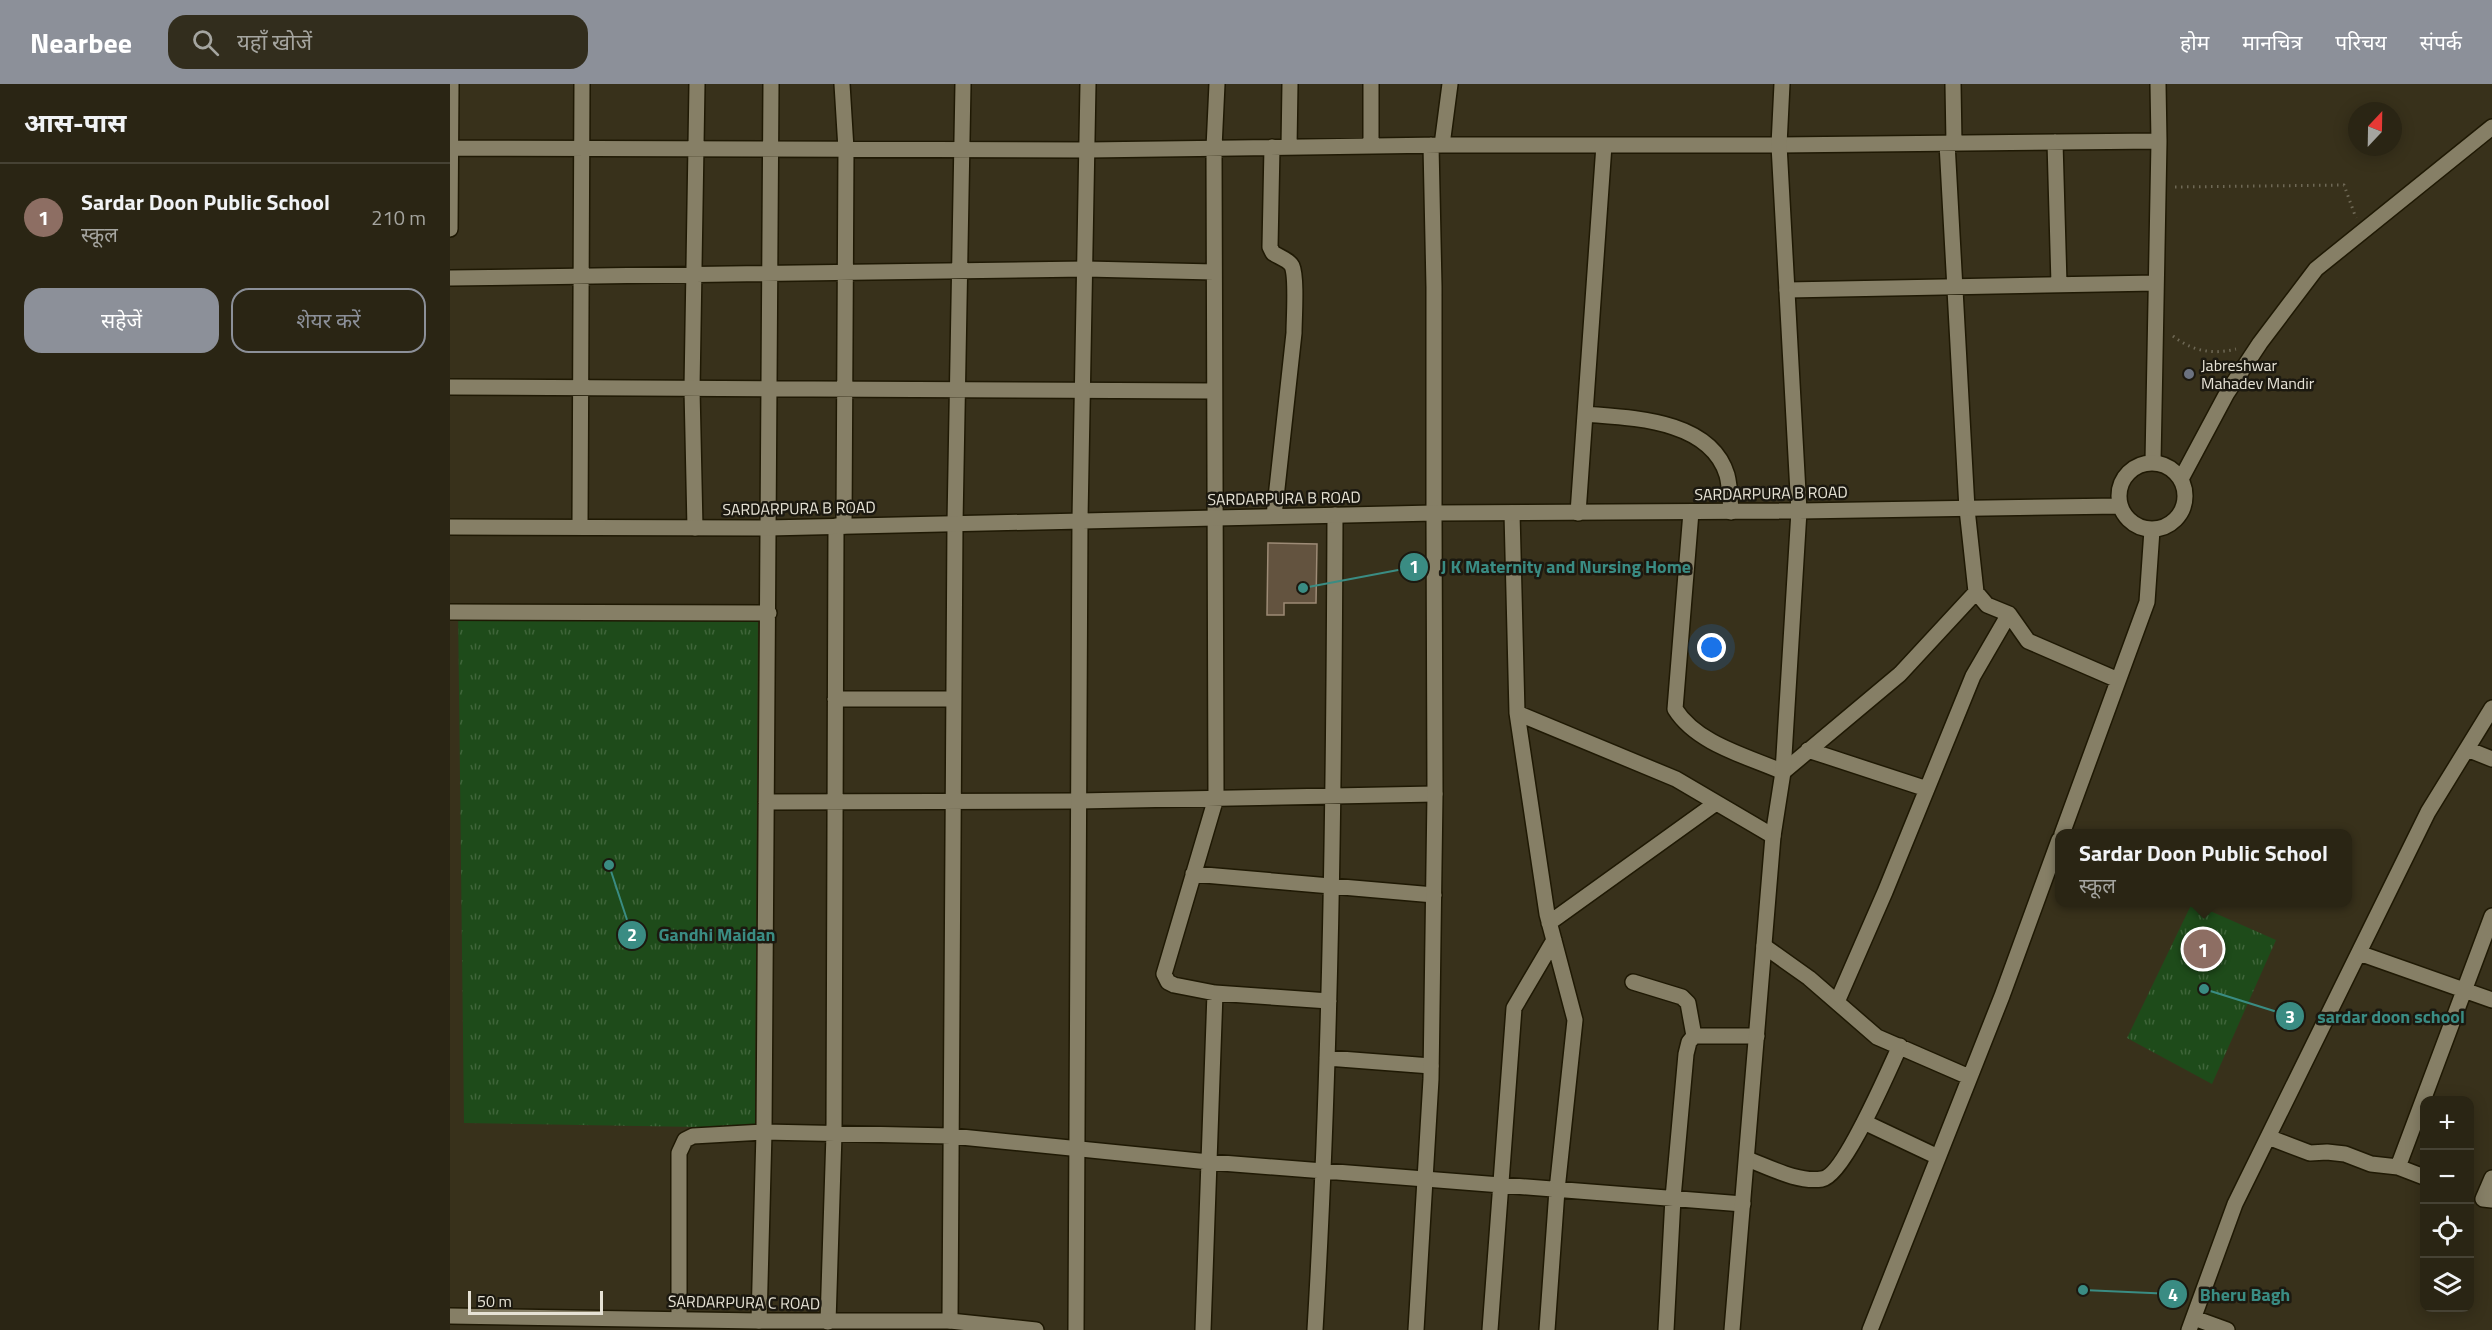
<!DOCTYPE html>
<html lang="hi">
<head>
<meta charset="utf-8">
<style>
  body { margin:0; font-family:"Titillium Web","Noto Sans Devanagari",sans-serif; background:#322d1d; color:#f1f3f6 }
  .controls { position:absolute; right:18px; bottom:18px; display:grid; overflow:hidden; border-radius:12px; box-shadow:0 3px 15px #0003 }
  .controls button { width:54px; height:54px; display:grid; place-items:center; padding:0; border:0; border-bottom:2px solid #464234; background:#2a2514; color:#f1f3f6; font:30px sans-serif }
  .compass { position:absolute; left:1898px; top:18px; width:54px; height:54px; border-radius:50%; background:#2a2514; box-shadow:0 3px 15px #0003; rotate:22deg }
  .scale { position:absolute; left:18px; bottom:15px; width:135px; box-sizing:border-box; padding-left:6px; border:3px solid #e6e2d5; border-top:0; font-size:16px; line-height:21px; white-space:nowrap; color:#e6e2d5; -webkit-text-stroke:4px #1c1910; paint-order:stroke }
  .you { position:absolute; left:1262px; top:564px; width:21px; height:21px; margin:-15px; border:4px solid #fff; border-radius:50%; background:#1a73e8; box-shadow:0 0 0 9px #1a73e833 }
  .badge { display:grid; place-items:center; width:39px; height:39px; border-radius:50%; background:#8c9099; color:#fff; font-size:20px; font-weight:700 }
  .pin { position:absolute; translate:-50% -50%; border:3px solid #fff; box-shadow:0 2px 6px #0006 }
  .popup { position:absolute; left:1605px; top:745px; width:297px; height:78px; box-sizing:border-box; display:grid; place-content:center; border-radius:12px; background:#2a2514; filter:drop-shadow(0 2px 4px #0005); font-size:20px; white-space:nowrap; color:#a5a5a0 }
  .popup b { font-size:22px; color:#f1f3f6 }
  .popup::after { content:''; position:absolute; left:50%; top:100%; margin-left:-12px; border:12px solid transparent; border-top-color:#2a2514 }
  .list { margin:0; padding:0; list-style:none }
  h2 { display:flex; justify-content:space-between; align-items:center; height:78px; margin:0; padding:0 24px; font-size:26px }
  h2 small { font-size:20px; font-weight:400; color:#a5a5a0 }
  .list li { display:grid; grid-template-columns:39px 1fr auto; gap:18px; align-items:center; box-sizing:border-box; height:108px; padding:0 24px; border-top:2px solid #464234 }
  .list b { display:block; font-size:22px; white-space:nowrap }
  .list p { margin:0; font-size:20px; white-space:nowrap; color:#a5a5a0 }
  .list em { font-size:20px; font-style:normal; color:#a5a5a0 }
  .actions { display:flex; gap:12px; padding:18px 24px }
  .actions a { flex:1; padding:14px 0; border:2px solid #8c9099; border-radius:18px; text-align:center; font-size:21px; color:#8c9099 }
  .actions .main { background:#8c9099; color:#fff }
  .icon { flex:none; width:33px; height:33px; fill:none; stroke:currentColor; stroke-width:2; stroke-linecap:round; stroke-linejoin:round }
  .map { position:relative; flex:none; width:2042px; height:1246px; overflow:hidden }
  header { display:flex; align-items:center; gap:36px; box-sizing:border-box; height:84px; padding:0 30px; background:#8c9099; color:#fff }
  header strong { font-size:28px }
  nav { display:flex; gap:33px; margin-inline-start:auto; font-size:21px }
  .search { width:420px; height:54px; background:#322d1d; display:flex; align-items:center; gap:15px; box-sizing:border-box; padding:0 21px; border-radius:18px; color:#a5a5a0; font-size:22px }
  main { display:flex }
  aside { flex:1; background:#2a2514 }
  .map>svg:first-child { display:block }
  .park { fill:url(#park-tufts) }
  .building { fill:#63533f; stroke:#9d8b76; stroke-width:1.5 }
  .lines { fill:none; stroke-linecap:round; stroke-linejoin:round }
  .minor-casing { stroke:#1f1904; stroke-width:18 }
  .tertiary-casing { stroke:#1f1904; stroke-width:18 }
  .path { stroke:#6e6855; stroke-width:3; stroke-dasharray:1.5 4.5; stroke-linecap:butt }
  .minor { stroke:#867f66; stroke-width:15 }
  .tertiary { stroke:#867f66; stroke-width:15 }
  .worship-dot { fill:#6b7280; stroke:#1c1910; stroke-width:2 }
  .labels { text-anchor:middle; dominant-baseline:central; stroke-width:5; stroke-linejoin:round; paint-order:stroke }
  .poi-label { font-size:16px; fill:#e6e2d5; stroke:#1c1910; text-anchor:start }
  .street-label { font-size:16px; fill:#e6e2d5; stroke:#1c1910 }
  .leader { fill:none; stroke:#3a8c83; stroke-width:2 }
  .callout-dot { fill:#3a8c83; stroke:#1c1910; stroke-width:2 }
  .mark-label { font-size:18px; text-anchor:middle; font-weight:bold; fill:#fff }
  .callout-label { font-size:18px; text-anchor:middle; font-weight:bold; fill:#3a8c83; stroke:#1c1910; stroke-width:5; stroke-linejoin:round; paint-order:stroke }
</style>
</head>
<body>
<header>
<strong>Nearbee</strong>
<div class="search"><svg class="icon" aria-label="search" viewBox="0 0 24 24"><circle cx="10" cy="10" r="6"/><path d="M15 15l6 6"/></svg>यहाँ खोजें</div>
<nav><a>होम</a><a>मानचित्र</a><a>परिचय</a><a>संपर्क</a></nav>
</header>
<main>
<aside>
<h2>आस-पास<small></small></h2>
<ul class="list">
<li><span class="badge" style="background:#8d6e63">1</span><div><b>Sardar Doon Public School</b><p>स्कूल</p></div><em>210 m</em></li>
</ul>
<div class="actions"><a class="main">सहेजें</a><a>शेयर करें</a></div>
</aside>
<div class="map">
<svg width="2042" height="1246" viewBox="0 0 2042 1246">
  <defs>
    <pattern id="park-tufts" width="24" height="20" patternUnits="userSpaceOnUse" patternTransform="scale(1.5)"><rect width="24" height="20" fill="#1e4b1a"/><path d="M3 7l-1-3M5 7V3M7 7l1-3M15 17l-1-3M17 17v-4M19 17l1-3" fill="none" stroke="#3f653a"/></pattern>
  </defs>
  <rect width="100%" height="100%" fill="#38311b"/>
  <!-- park -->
  <path class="park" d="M8 520 308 524 305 1044 14 1039Z
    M1742 819 1826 856 1762 1000 1677 954Z"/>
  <!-- building -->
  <path class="building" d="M818 459 867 460 866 519H834V531H817Z"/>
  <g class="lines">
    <!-- minor casing -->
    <g class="minor-casing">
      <path id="minor" d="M392 0 396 65 394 442
        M767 0 764 64 766 714 714 890 718 898 724 901 765 909 879 917
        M921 0V62
        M1503 0 1504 59
        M1605 58 1609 200
        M981 61 984 203V429
        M992 61 1000 0
        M822 63 820 163 823 169C829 173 839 176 842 182 847 193 844 236 844 249L824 432
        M839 63 840 0
        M0 64 638 66 992 61H1329L1709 57
        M0 145 1 0
        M0 194 636 185 764 188
        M1337 206 1706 199
        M0 303 764 307
        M1135 330C1181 334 1260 335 1277 391 1280 402 1280 416 1281 428
        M1703 378 1709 57 1708 0
        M1241 428 1225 625C1247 660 1297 672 1333 688L1450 590 1526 508 1517 425 1497 59
        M1062 429 1067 629 1097 830 1125 936 1107 1106 1097 1246
        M1128 429 1154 61
        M130 443 132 0
        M245 444 242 305 247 0
        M0 528 319 529
        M1559 530 1578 557 1668 596
        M385 615H504
        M1067 629 1226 695 1323 752
        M2017 665 2042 675
        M1358 666 1477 705
        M316 718 628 717 985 710
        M1612 750 1697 518 1702 446
        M743 790 984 811
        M1099 839 1266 719
        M1314 862 1359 894 1427 953 1519 993
        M1909 869 2042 916
        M1183 898 1232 913 1238 919 1244 952
        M1387 918 1435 808 1523 592 1559 530 1537 521 1526 508
        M877 974 981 982
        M1414 1038 1488 1073
        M1818 1053 1860 1069 1877 1068 1895 1070 1921 1080 1948 1083 2042 832
        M1297 1075C1319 1083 1348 1099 1372 1095 1394 1092 1439 985 1450 962
        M1948 1083 1974 1093
        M2042 1094 2033 1115 2042 1116
        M1744 1234 1777 1246
        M229 1235V1069L235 1056 243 1052 314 1048 501 1052 759 1078 1293 1120
        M309 1237 314 1048 321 0
        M500 1237 505 439 513 0
        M378 1238 384 1050 386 442
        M753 1246 765 909
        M865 1246C881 975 884 703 885 431
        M1040 1246 1064 924 1104 856
        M1216 1246 1223 1114 1236 970 1239 958 1244 952H1307
        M1420 1246 1552 912 1609 756
        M1739 1246 1785 1120 1978 728 2042 624"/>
    </g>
    <!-- tertiary casing -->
    <g class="tertiary-casing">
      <path id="tertiary" d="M1669 412a33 33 0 1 1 66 0a33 33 0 1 1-66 0Z
        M1731 395 1777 309 1810 259 1866 185 2042 43
        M0 443 318 444 984 429 1349 427 1670 422
        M0 1232 309 1237H500L586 1246
        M626 1246 630 435 638 0
        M966 1246 981 995 985 710 984 429
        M1282 1246 1323 752 1333 688 1349 427 1329 61 1332 0"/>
    </g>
    <!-- path -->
    <path class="path" d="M1725 103 1894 101 1906 134
      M1723 252C1742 267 1762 271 1786 265"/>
    <!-- minor -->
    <use href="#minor" class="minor"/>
    <!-- tertiary -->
    <use href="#tertiary" class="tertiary"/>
  </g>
  <!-- markers -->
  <circle class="worship-dot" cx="1739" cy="290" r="6"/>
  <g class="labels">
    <!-- poi labels -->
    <g class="poi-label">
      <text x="1751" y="281">Jabreshwar<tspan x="1751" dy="18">Mahadev Mandir</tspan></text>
    </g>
    <!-- street labels -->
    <g class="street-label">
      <text transform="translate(1321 409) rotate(-1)">SARDARPURA B ROAD</text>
      <text transform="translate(834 414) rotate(-1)">SARDARPURA B ROAD</text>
      <text transform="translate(349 424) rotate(-1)">SARDARPURA B ROAD</text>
      <text transform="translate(294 1218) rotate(1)">SARDARPURA C ROAD</text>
    </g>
  </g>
  <!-- callouts -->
  <path class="leader" d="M853 504L964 483M159 781L182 851M1754 905L1840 932M1633 1206L1723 1210"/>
  <g class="callout-dot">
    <circle cx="853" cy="504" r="6"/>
    <circle cx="159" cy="781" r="6"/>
    <circle cx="1754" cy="905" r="6"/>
    <circle cx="1633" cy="1206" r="6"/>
    <circle cx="964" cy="483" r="15"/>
    <circle cx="182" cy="851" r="15"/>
    <circle cx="1840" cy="932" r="15"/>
    <circle cx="1723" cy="1210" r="15"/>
  </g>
  <g class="mark-label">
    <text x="964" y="489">1</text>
    <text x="182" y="857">2</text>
    <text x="1840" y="939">3</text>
    <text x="1723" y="1217">4</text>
  </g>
  <g class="callout-label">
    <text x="1116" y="489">J K Maternity and Nursing Home</text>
    <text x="267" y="857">Gandhi Maidan</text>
    <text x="1941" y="939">sardar doon school</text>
    <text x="1795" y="1217">Bheru Bagh</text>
  </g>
</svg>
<div class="controls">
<button>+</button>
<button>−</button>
<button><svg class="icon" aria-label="locate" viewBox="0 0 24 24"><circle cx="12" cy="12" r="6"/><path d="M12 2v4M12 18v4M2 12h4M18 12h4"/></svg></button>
<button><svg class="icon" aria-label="layers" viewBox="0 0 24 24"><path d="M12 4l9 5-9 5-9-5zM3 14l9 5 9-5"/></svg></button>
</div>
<svg class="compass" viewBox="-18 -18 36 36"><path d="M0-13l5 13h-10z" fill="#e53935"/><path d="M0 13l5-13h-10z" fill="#a5a5a0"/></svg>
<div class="scale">50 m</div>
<div class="you"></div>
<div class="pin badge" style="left:1753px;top:865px;background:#8d6e63">1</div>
<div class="popup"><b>Sardar Doon Public School</b>स्कूल</div>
</div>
</main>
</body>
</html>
